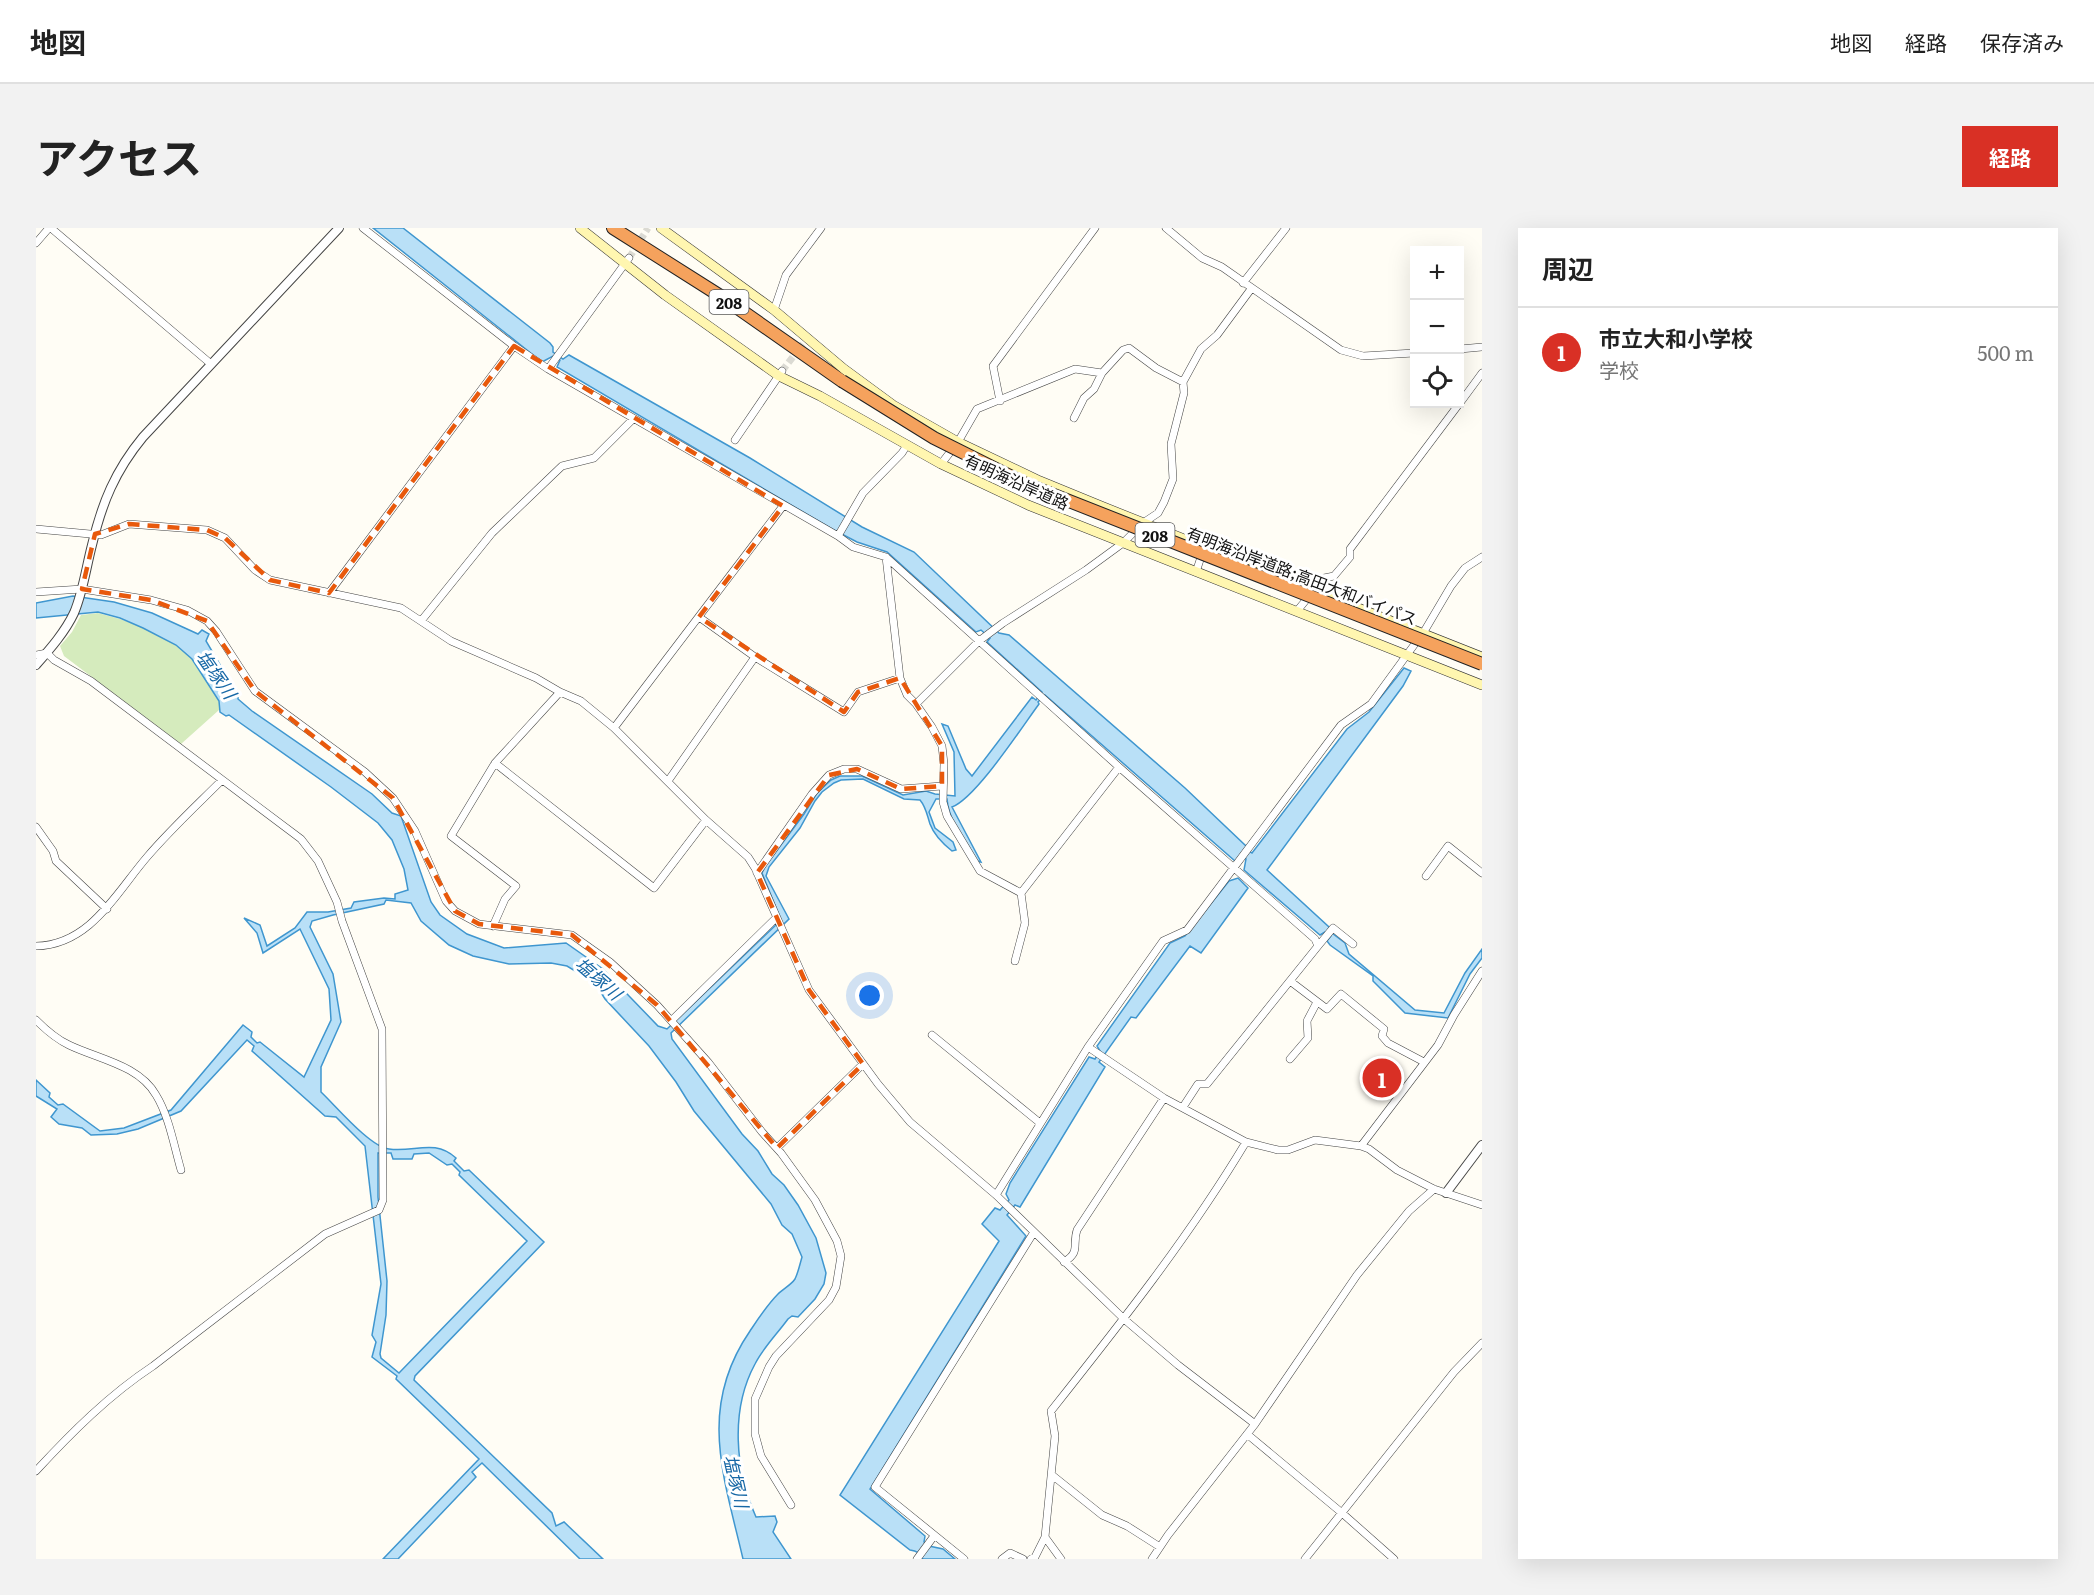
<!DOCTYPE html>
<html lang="ja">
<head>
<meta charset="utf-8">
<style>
  body { margin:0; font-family:Literata,"Noto Sans JP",serif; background:#f2f2f2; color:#222 }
  .controls { position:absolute; right:18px; top:18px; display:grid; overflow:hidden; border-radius:0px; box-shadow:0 6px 24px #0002 }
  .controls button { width:54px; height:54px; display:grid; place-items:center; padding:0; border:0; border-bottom:2px solid #e0e0e0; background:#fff; color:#222; font:30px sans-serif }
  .you { position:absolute; left:834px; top:768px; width:21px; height:21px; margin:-15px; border:4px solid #fff; border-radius:50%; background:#1a73e8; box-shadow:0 0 0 9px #1a73e833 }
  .badge { display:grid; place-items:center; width:39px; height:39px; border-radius:50%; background:#d93025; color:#fff; font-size:20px; font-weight:700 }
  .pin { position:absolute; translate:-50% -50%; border:3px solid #fff; box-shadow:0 2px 6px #0006 }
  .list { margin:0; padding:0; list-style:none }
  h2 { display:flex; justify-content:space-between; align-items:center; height:78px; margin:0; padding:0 24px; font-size:26px }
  h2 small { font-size:20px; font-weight:400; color:#767676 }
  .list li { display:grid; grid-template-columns:39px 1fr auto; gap:18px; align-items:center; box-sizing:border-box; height:90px; padding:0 24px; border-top:2px solid #e0e0e0 }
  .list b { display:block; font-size:22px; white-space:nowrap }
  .list p { margin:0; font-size:20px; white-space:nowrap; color:#767676 }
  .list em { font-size:20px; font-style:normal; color:#767676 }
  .icon { flex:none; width:33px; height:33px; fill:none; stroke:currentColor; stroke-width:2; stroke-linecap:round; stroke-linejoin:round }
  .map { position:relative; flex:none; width:1446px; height:1331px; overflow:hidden; border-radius:0px }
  header { display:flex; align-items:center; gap:36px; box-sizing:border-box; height:84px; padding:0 30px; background:#fff; border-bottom:2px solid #e0e0e0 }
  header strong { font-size:28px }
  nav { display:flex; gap:33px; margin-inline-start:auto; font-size:21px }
  .intro { display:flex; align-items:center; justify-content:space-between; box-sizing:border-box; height:144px; padding:0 36px }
  h1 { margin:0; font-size:42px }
  .button { padding:15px 27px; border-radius:0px; background:#d93025; color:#fff; font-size:21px; font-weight:700 }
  main { display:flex; gap:36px; padding:0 36px }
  aside { flex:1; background:#fff; border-radius:0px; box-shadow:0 6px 24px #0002 }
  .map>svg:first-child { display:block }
  .green { fill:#d5ebbd }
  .water { fill:#b9e0f7; stroke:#3f96cf; stroke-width:1.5; fill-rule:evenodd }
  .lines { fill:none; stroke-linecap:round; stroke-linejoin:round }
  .minor-tunnel { stroke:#dbdad3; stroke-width:7; stroke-dasharray:7 3.5; stroke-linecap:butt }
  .minor-casing { stroke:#444; stroke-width:8 }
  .tertiary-casing { stroke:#444; stroke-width:10 }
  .secondary-casing { stroke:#333; stroke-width:10 }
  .motorway-casing { stroke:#222; stroke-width:14 }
  .minor { stroke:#fff; stroke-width:7 }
  .tertiary { stroke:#fff; stroke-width:8 }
  .secondary { stroke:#fff6b0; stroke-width:9 }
  .motorway { stroke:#f5a25d; stroke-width:12 }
  .motorway-bridge-casing { stroke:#222; stroke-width:14; stroke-linecap:butt }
  .motorway-bridge { stroke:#f5a25d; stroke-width:12 }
  .marked { fill:none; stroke:#e8590c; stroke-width:4.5; stroke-dasharray:12 8; stroke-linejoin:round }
  .labels { text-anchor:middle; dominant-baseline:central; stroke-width:6; stroke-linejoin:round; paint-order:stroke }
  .shield { fill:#fff; stroke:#585858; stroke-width:1.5 }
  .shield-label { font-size:15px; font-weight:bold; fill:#111 }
  .street-label { font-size:16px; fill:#111; stroke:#fff }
  .water-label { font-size:18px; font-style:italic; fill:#1768a6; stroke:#fff }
</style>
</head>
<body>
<header>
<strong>地図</strong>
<nav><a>地図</a><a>経路</a><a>保存済み</a></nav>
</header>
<div class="intro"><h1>アクセス</h1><a class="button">経路</a></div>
<main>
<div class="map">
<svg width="1446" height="1331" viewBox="0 0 1446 1331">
  <rect width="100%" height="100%" fill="#fffdf5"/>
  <!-- green -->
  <path class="green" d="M62 385 84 391 151 416 187 475 183 482 145 516 28 428 24 418 36 404 45 387Z"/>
  <!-- water -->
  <path class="water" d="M337 0H367L514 115 517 119V124L527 131 533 127 714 230 826 299 878 324 963 405 973 407 1149 560 1210 618 1209 621 1216 625 1311 501 1333 484 1368 440 1375 443 1367 458 1231 642 1293 699 1292 702 1309 715 1313 726 1379 782 1408 785 1429 745 1446 721V730L1434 746 1412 790 1369 785 1337 753V748L1294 717 1291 713 1295 708 1289 704 1284 707 1208 642 1210 631 1205 628 1199 633 1009 467 1002 474 1003 476C986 499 940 570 916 579L945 634 941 633C929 613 913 594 911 571H900L893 584 899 600 917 614 920 622 916 623C906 615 898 607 894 596 891 587 890 579 884 572L868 571 827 551 805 552 798 555 786 564 779 573 764 600 733 639 730 648 753 691 635 805 636 811 706 906 722 923 736 946 748 957 762 977 780 1010 790 1045 788 1056 779 1071 762 1089 756 1088 752 1091C741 1106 727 1120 719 1136 694 1182 699 1242 720 1289L739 1288 741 1294 737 1304 755 1331H707C688 1249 661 1180 714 1103 722 1091 731 1077 742 1066 747 1061 755 1057 759 1051 762 1045 764 1036 766 1029L756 1006 746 997 735 976 658 883 640 854 613 818 569 771 559 755 531 738 515 735 473 736 437 728 413 717 385 693 375 675 350 672 348 676 297 687 276 693 274 699 297 746 305 794 285 839V864C300 878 334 919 353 921 378 925 398 910 420 930L418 933 428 943 433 942 508 1014 379 1148 378 1152 516 1285 520 1298 528 1294 567 1331H544L446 1235 436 1244 440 1249 362 1331H347L443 1231 360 1151 361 1148 336 1129 340 1114 336 1107 345 1056 329 918 300 889 289 888 216 823 218 818 211 812 145 883 102 901 81 906 55 907 46 900 23 896 15 889 21 881 0 868V852L14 865 13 869 22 877 27 876 64 903 88 900 135 882 207 797 216 804 215 809 221 815 224 814 268 849 295 792 293 761 264 701 227 725 221 705 208 690 224 697 231 718 259 700 271 684H292L315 680 318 674 348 670 359 671V666L372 662 368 641 356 612 342 595 295 559 193 487 190 488 184 484 183 473 156 431 140 417 107 400 84 390 62 384 0 390V375L37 368 78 374 116 385 162 406 166 402 173 406 170 413 197 459 202 463V471L216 483 336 566 356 585 365 588 395 674 404 687 431 706 468 720 530 715 567 741 622 798 631 801 745 692 726 645 730 637 768 586 781 565 795 552 804 548H826L867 567 890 563 899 566 919 568 918 524 906 496 912 498 930 541 936 548 996 469 1000 472 1006 464 951 414 954 410 945 402 940 404 851 324 821 314 796 301 521 139 524 132 517 128 506 134ZM342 925H355L357 931H376L378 926 393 925 411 937 416 936 424 944 423 947 491 1013 363 1145 345 1130 344 1126 350 1087 351 1053 342 969Z
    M1202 650 1212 660 1165 725 1154 718 1100 790 1095 789 1063 834 1069 839 984 979 979 977 971 987 990 1008 834 1261 889 1308 888 1314 893 1318 907 1321 919 1331H887C884 1325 881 1323 874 1322L804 1267 963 1013 946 996 959 980 964 982 973 972 970 966 974 955 1053 829 1059 831 1064 823 1061 818 1134 715 1149 708 1193 653Z"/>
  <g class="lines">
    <!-- minor-tunnel -->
    <path class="minor-tunnel" d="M593 30 612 0
      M746 143 767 116"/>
    <!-- minor casing -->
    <g class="minor-casing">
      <path id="minor" d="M15 0 175 136
        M327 0 478 118 512 141 802 308 817 319 850 329 1083 539 1279 711 1282 718 1171 856H1162L1147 879
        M1130 0 1166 30 1186 39 1305 122 1327 128 1378 125
        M0 15 13 0
        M1207 55 1250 0
        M738 82 750 47 785 0
        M1424 121 1446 119
        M512 141 593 30
        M964 173 957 138 1059 0
        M1424 175 1446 145
        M1038 190 1048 170 1058 161 1066 145
        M699 212 746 143
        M905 236 922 214 941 181 1039 141 1066 145 1087 122 1093 120 1120 140 1147 154
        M0 301 65 307 93 296 171 302 189 310 219 342 234 352 365 380 415 413 500 450 524 464 545 473 578 500 670 592 712 629 719 640 773 762 842 856 874 894 960 967 1088 1091 1142 1137 1219 1196
        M802 308 827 265 866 225 871 217
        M850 329 864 450 871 467 880 476 896 499 906 518 908 536 907 574 911 588 944 643 985 665 989 695 979 733
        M1160 344 1167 323
        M0 364 46 361 115 372 151 382 171 393 180 403 219 463 329 544 357 570 379 603 410 673 419 683 443 696 536 707 574 734 621 777 672 834 726 904 745 925 779 972 801 1013 805 1028 800 1059 793 1072 740 1128 733 1139 719 1171V1206L725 1228 755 1277
        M293 365 478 118
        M1261 383 1288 350 1298 348 1314 329V321L1423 176
        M663 389 719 429 808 484 822 464 864 450
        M385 393 456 305 526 238 558 230 597 191
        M0 427 11 425 18 432 55 453 265 611 282 633 301 674 306 693 346 801 347 972 343 982 289 1006 117 1138C73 1167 35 1205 0 1243
        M880 476 943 413 967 395 1050 342 1087 315 1107 295 1122 285 1128 274 1137 251 1135 216 1148 165 1147 154 1165 121 1181 107 1215 61
        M578 500 747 278
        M459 535 618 660 670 592
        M632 553 719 429
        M0 599 17 623 20 633 71 681
        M721 645 776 566 793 547 808 541H821L865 561 906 558
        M1390 648 1412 618 1446 645
        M985 665 1083 539
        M457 698 469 671 480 658 415 608 459 535 524 464
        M0 718C54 717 80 665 111 629 134 602 161 577 186 552
        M1282 718 1297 700 1317 716
        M1254 753 1291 781 1305 766 1348 801 1346 808 1352 815 1388 834
        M0 792C10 802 20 811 33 817 62 831 103 837 120 867 133 888 138 918 145 942
        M636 792 740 690
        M896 807 1004 895
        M1052 819 1128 870 1210 914 1242 922H1252L1279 912 1325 918 1333 921 1361 942 1398 961 1446 977
        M1254 831 1272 810 1271 793 1281 774
        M1325 918 1402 817 1418 787 1446 743
        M741 920 827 836
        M960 967 1052 819 1127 713 1151 702 1305 497 1335 476 1389 402 1415 358 1429 340 1446 329
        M1028 1034C1045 1024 1036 1017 1041 1002L1128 870
        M1211 1206 1306 1285 1358 1331
        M1016 1247 1066 1287 1091 1298 1124 1319
        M1009 1309 1025 1331
        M881 1331 898 1308
        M928 1331 839 1259 998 1004
        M966 1331 974 1325 987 1331
        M995 1331 999 1329 1009 1309 1019 1208 1015 1183C1084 1096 1153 1009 1210 914
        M1116 1331 1132 1307 1219 1196 1321 1047 1373 983 1398 961
        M1269 1331 1418 1144 1446 1115"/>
    </g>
    <!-- tertiary casing -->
    <g class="tertiary-casing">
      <path id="tertiary" d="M0 437C14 421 29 404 38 385 47 364 50 340 56 317 66 275 79 243 107 209L303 0
        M1410 965 1446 917"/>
    </g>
    <!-- secondary casing -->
    <g class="secondary-casing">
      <path id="secondary" d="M544 0 629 67 743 148 784 168 905 236 992 277 1446 457
        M625 0 738 82 808 141 857 177 922 214 1004 253 1065 278 1446 429"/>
    </g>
    <!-- motorway casing -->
    <g class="motorway-casing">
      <path id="motorway" d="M577 0 686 69 806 153"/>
    </g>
    <!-- minor -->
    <use href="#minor" class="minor"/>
    <!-- tertiary -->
    <use href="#tertiary" class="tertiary"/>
    <!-- secondary -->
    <use href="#secondary" class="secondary"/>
    <!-- motorway -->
    <use href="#motorway" class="motorway"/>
    <!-- motorway-bridge casing -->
    <g class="motorway-bridge-casing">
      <path id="motorway-bridge" d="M806 153 898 210 990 256 1446 436"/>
    </g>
    <!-- motorway-bridge -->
    <use href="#motorway-bridge" class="motorway-bridge"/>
  </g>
  <!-- marked area -->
  <path class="marked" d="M478 118 747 278 663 389 808 484 822 464 864 450 906 518V558L865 561 821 541 793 547 721 645 773 762 827 836 741 920 621 777 536 707 443 696 419 683 357 570 219 463 171 393 115 372 46 361 59 306 93 296 171 302 189 310 234 352 293 365Z"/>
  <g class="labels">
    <!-- shield labels -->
    <g class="shield">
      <rect x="673.5" y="62" width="39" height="24" rx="4.5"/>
      <rect x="1099.5" y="295" width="39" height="24" rx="4.5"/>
    </g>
    <g class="shield-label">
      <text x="693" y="74">208</text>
      <text x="1119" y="307">208</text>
    </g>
    <!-- street labels -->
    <g class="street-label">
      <text transform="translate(981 253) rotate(24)">有明海沿岸道路</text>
      <text transform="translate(1266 347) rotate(21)">有明海沿岸道路;高田大和バイパス</text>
    </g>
    <!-- water labels -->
    <g class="water-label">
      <text transform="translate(181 446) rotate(55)">塩塚川</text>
      <text transform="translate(563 750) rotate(41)">塩塚川</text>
      <text transform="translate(701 1253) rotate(77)">塩塚川</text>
    </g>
  </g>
</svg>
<div class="controls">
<button>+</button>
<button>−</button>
<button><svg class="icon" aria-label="locate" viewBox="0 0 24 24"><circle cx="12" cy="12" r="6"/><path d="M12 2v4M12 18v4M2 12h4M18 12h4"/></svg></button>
</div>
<div class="you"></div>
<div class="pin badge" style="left:1346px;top:850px">1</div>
</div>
<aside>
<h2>周辺<small></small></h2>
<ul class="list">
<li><span class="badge">1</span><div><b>市立大和小学校</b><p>学校</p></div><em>500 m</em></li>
</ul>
</aside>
</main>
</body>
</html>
